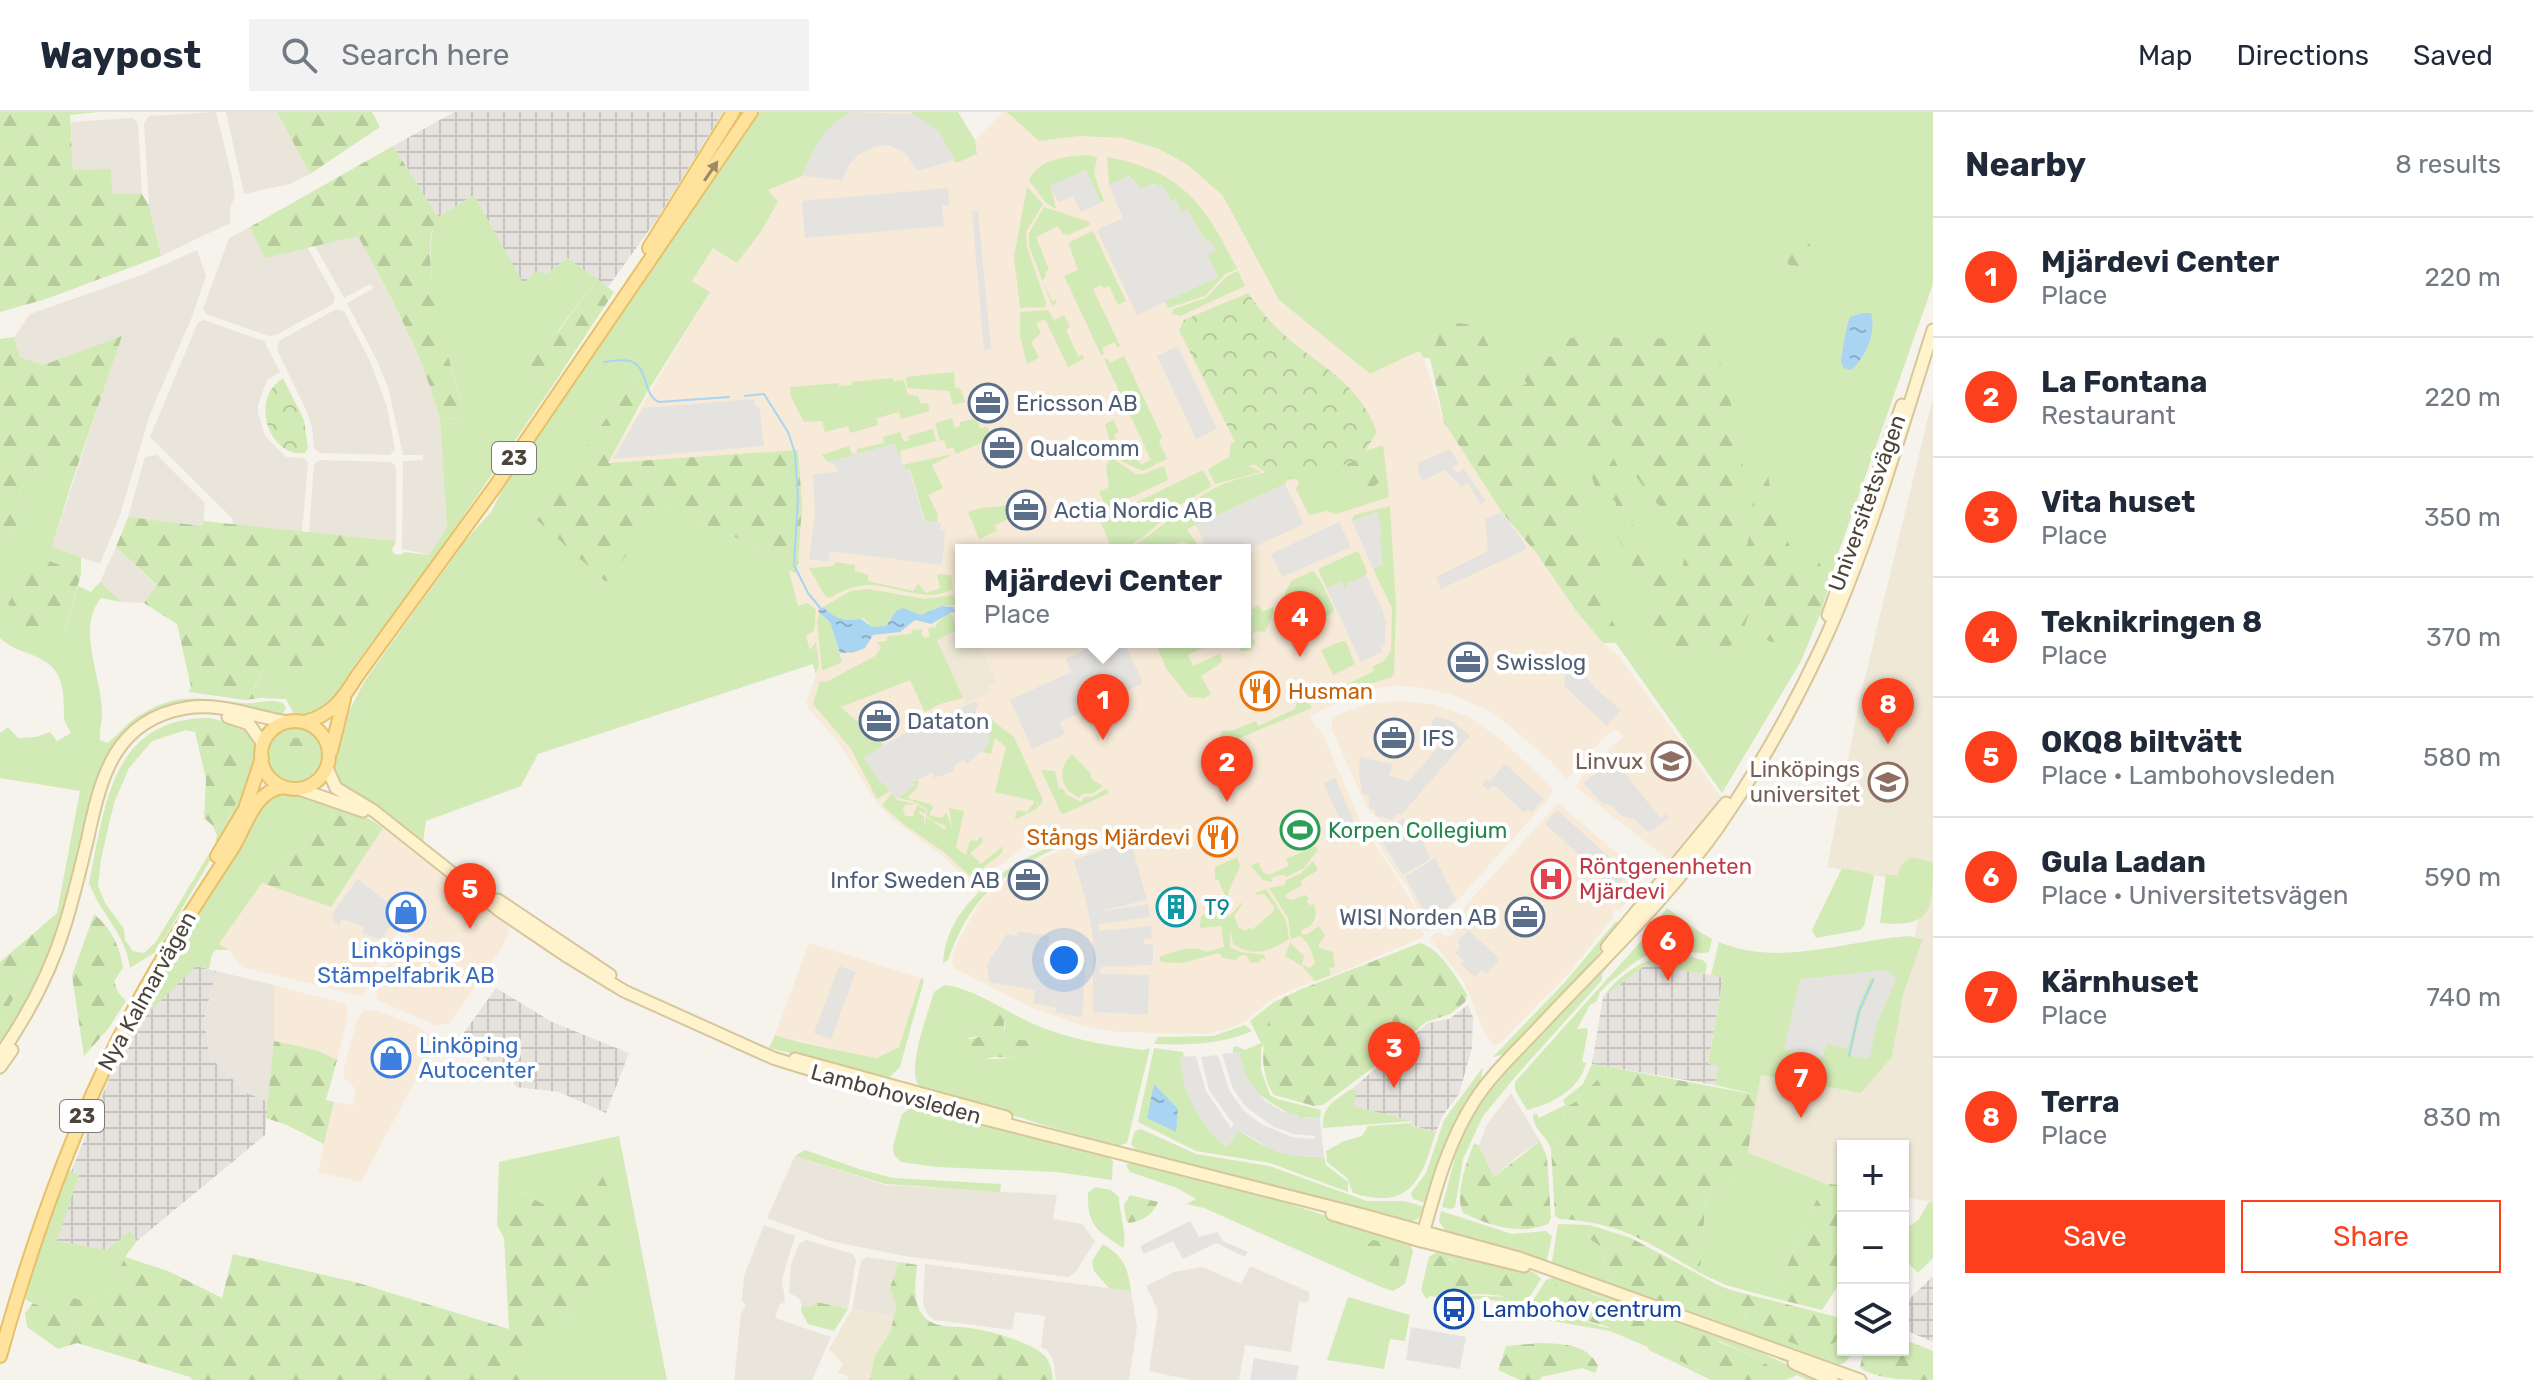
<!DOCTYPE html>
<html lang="en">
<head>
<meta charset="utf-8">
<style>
  body { margin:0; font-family:Rubik,sans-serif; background:#f2f2f3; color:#1f2937 }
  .controls { position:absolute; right:24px; bottom:24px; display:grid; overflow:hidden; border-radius:0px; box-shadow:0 2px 6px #0004 }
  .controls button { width:72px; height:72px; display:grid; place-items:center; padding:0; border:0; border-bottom:2px solid #e0e1e3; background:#fff; color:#1f2937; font:40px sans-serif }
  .you { position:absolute; left:1064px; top:848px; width:28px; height:28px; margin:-20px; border:6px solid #fff; border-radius:50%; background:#1a73e8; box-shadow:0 0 0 12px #1a73e833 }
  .badge { display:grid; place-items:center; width:52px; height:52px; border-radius:50%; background:#fc3f1d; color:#fff; font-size:26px; font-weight:700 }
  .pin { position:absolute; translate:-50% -66px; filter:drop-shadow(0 2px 4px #0008) }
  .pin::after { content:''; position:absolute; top:42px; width:28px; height:24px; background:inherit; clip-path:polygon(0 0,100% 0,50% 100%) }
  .popup { position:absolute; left:955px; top:432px; width:296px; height:104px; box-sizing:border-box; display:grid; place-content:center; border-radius:0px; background:#fff; filter:drop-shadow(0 2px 6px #0005); font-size:26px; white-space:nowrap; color:#747a83 }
  .popup b { font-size:30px; color:#1f2937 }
  .popup::after { content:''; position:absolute; left:50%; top:100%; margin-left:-16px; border:16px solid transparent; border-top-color:#fff }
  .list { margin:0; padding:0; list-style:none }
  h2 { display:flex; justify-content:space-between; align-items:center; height:104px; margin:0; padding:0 32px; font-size:34px }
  h2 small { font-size:26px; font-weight:400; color:#747a83 }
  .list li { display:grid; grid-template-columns:52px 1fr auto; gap:24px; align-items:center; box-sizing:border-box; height:120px; padding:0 32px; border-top:2px solid #e0e1e3 }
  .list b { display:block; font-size:30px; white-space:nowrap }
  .list p { margin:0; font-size:26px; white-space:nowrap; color:#747a83 }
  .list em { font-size:26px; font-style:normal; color:#747a83 }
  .actions { display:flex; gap:16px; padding:24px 32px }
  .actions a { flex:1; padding:18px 0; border:2px solid #fc3f1d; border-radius:0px; text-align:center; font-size:28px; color:#fc3f1d }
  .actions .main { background:#fc3f1d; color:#fff }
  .icon { flex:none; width:44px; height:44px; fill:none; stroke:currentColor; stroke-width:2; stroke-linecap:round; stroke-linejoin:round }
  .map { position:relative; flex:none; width:1933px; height:1268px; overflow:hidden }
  header { display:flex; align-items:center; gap:48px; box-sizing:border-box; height:112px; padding:0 40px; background:#fff; border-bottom:2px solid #e0e1e3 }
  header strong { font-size:38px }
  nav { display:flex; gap:44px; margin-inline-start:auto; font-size:28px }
  .search { width:560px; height:72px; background:#f2f2f3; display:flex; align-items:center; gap:20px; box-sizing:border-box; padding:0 28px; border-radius:0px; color:#747a83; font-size:30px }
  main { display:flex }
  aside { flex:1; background:#fff }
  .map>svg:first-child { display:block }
  .residential { fill:#eae5da }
  .commercial { fill:#f7ead8; fill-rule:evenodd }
  .industrial { fill:url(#industrial-grid) }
  .education { fill:#efe8d6 }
  .grass { fill:#d2eab5; fill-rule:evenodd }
  .forest { fill:url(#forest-firs); fill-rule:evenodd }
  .park { fill:url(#park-crowns) }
  .parking { fill:#e5e3e0 }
  .water { fill:url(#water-ripples) }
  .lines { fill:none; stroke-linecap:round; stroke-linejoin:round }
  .stream { stroke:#a9d4f2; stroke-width:2 }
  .secondary-casing { stroke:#d6c79b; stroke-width:15 }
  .primary-casing { stroke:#e6c16a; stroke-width:16 }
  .secondary { stroke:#fff3cd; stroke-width:11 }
  .primary { stroke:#ffe39c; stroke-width:12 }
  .oneway { fill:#9c8c66 }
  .labels { text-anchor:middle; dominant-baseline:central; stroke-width:8; stroke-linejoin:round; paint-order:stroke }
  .shield { fill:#fff; stroke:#817c74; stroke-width:2 }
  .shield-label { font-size:20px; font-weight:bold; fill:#4b4439 }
  .service-label { font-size:22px; fill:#4e5e75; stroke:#fff; text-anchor:start }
  .street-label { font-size:22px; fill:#4b4439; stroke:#fff }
  .food-label { font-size:22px; fill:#c56008; stroke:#fff; text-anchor:start }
  .education-label { font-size:22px; fill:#785e54; stroke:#fff; text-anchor:end }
  .leisure-label { font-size:22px; fill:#27864d; stroke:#fff; text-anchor:start }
  .health-label { font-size:22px; fill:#be3a42; stroke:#fff; text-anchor:start }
  .culture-label { font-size:22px; fill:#0d838f; stroke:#fff; text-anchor:start }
  .shop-label { font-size:22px; fill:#366cbe; stroke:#fff }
  .transit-label { font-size:22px; fill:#164399; stroke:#fff; text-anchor:start }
</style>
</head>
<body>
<header>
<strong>Waypost</strong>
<div class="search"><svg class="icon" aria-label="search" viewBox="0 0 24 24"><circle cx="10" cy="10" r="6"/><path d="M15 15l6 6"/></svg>Search here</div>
<nav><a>Map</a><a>Directions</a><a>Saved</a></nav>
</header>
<main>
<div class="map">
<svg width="1933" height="1268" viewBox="0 0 1933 1268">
  <defs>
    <pattern id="industrial-grid" width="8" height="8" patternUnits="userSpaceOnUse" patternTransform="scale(2)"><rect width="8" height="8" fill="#e6e2dd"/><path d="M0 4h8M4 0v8" fill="none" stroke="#c7c3be"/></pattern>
    <pattern id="forest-firs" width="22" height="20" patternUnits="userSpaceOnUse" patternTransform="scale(2)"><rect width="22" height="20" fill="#d2eab5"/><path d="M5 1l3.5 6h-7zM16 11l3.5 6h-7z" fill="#b6ca9c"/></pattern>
    <pattern id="park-crowns" width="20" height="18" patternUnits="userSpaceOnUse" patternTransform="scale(2)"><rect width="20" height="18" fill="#d2eab5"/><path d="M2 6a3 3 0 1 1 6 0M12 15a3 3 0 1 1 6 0" fill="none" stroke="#b6ca9c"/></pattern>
    <pattern id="water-ripples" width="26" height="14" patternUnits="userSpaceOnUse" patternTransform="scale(2)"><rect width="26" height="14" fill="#a9d4f2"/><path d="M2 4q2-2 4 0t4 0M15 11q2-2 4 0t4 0" fill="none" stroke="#8caec5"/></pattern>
  </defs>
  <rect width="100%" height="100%" fill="#f6f3ec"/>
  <!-- residential -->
  <path class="residential" d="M216 0 232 65 235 84 230 96V111L161 144 149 94 144 11 149 4Z
    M226 0H277L310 62 290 72 244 82Z
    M133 6 138 12 142 82H112L73 58 71 10Z
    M250 115 265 145 307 135 335 185 333 192 276 223 269 224 206 202 203 197 229 126Z
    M358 123 405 214 433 279 440 307 447 416 430 443 402 437 403 349 423 348V343H403L388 275 377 249 347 191 374 176 370 172 344 186 315 134Z
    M197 138 206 164 192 205 150 302 120 403 100 452 52 435 121 225 43 253 20 245 14 225 30 202 139 164Z
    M336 197 344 199 370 249 387 295 395 337 390 343 320 341 314 336 312 315 307 300 277 238 279 229Z
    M204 208 264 229 280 260 267 268 258 293V300L265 324 286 345 304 346 308 351 302 420 232 413 233 407 150 325 198 210Z
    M157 343 205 391 203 415 128 405 145 345Z
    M320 348 391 350 396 354V429L309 421 314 352Z
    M116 435 157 474 144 491 122 490 100 470Z
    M216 859 274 873V929L268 990 247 981 210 945 204 908Z
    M1511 981 1540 1029 1519 1043 1494 1065 1479 1034 1487 1012Z
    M795 1044 885 1073 1057 1083 1053 1107 1082 1112 1095 1129 1075 1161 1068 1165 905 1144 830 1129 767 1106Z
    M764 1113 795 1124 782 1167 785 1190 779 1193 775 1206 831 1225 812 1268H734L741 1202 746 1193 742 1189 744 1164Z
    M806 1128 853 1142 856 1148 848 1197 818 1190 811 1195 802 1194 799 1186 789 1181 791 1152 799 1132Z
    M867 1145 899 1150 890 1176 896 1194 894 1204 852 1197 861 1149Z
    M925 1152 1131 1179 1137 1215 1129 1268H1056L1053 1247 1046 1237 1041 1236 1045 1204 1015 1200 1012 1218 934 1208 928 1203 923 1192Z
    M1250 1154 1309 1180V1188L1305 1191 1299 1189 1291 1240 1245 1233 1239 1268H1191L1149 1259 1158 1199 1146 1174 1174 1160 1203 1155 1241 1172Z"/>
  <!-- commercial -->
  <path class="commercial" d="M852 0H910L977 42 975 28 1003 0H1007L1039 29 1079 24 1123 26 1159 37 1188 53 1223 84 1279 188 1370 262 1419 239 1424 246 1444 310 1502 400 1537 442 1577 500 1603 531 1619 544 1723 688 1671 750 1576 675 1584 662H1588L1607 642V638L1623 625 1619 619 1613 618 1604 625 1567 667 1551 649 1494 601 1453 583 1429 577 1394 573 1364 580 1310 603 1316 615 1322 620 1360 708 1413 792 1424 823 1421 826 1332 864 1298 875 1269 889 1246 909 1232 916 1206 922 1119 920 1084 914 1033 896 954 856 952 850 956 833 978 794 987 783 1023 756 1063 737 1056 718 1025 734 973 774 943 744 892 707 876 690 838 630 809 597 806 591 816 563 814 552 788 458 796 461 798 452 607 352 709 181 692 169 713 136 737 151 760 121 778 90 767 78ZM961 438H1245V530H961Z
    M1399 589 1431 592 1469 605 1503 629 1553 677 1547 689 1457 789 1438 805 1427 821 1408 776 1388 748 1375 725 1383 722 1384 711 1368 698 1331 616 1333 605 1339 602 1372 591Z
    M1558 691 1633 755 1642 773 1619 799 1616 797 1611 802 1614 805 1568 862 1498 933H1493L1484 920 1464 870 1430 826 1437 820 1447 825 1454 822 1466 793Z
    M383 716 502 806 508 813 509 820 502 835 449 912 435 913 377 888 376 882 387 853 399 843 410 841 417 829 400 818 381 842 362 884 242 855 229 838 219 832 262 771 331 795Z
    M809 831 921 866 899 935 875 946 775 923Z
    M274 873 346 892 348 903 337 948 316 938 274 929Z
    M364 897 378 899 419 915 433 926 434 933 361 1070 318 1060 334 990 353 993 356 977 345 967 343 959 357 908Z"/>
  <!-- industrial -->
  <path class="industrial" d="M454 0H723L655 110 608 175 567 146 547 162 523 172 474 83 438 105 393 34Z
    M1656 850 1663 851V855L1723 865 1708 951 1718 954 1715 973 1592 952 1603 885 1647 852Z
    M196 854 216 859 204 908 210 945 247 981 268 990 265 1023 137 1129 130 1120 107 1138 56 1129 79 1063 71 1060 127 923 146 889 149 899Z
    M496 876 552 910 629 941 606 1001 559 980 516 975 510 963 465 934 461 926 463 922Z
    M1468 893 1473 905 1472 936 1459 982 1443 1003 1436 1020 1411 1013 1412 1009 1352 994 1356 977H1352L1428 911 1449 907Z
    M1933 1164V1230L1903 1217V1193Z"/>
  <!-- education -->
  <path class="education" d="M1933 285V1090L1903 1085V1034H1843V1074L1824 1071 1746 1040 1760 963 1861 981 1892 945 1903 883 1923 827 1915 824 1924 772 1827 755 1860 586Z
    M961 516V530H978L996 570 988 574 991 580 965 592 937 527Z
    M852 1197 894 1204 891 1218 874 1246 870 1268H847L848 1264 838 1261 843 1252 829 1237Z"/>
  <!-- grass -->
  <path class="grass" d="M759 0H852C825 14 814 37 802 64L768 78 778 90 760 121 737 151 713 136 692 169 710 180 646 282 635 264 538 408 664 395 798 452 796 461 789 459 798 494 808 491 816 498 814 519 806 524 810 538 816 530 819 552 816 563 813 552 538 642 521 674 426 709 423 731 343 676C339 672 334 668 333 661 330 637 354 588 366 567L466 428 491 400 506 371Z
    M910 0H958L975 28 977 42 956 51 939 20Z
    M1007 0H1933V172L1838 442 1821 500 1801 549 1722 681 1598 506 1433 243 1430 246H1424L1419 239 1370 262 1279 188 1223 84 1188 53 1159 37 1123 26 1079 24 1039 29Z
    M1084 43 1097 45 1094 62 1104 89 1101 91 1086 58 1051 74 1056 97 1046 91 1029 68C1039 47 1064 45 1084 43Z
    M1107 45C1182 59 1205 92 1237 157L1225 162 1205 184 1168 196 1165 189 1218 165 1207 143 1215 139 1206 130 1187 98 1182 100 1154 71 1140 77 1129 64 1109 73Z
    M1027 75 1043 92 1026 120 1027 135 1046 191 1044 195 1020 196 1014 145Z
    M474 83 523 171 536 160 547 162 567 146 597 167 557 220 526 223 528 264 551 276 436 444 353 555 331 591 315 602 295 604 286 587 260 586 253 578 264 556 374 494V427L396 429 392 438 394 442 401 443 404 440 429 443 447 416 440 307 466 306C451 250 419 163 435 107Z
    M1044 95 1089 110 1090 113 1068 123 1063 122 1058 114 1036 125 1049 158 1045 160 1046 165 1042 168 1052 189 1055 188 1057 191 1052 194 1029 134V121Z
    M1093 119 1126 189 1118 193 1109 174 1103 176 1101 173 1093 177 1120 234 1117 235 1115 230 1102 236 1104 242 1101 243 1064 164 1078 158 1069 133 1070 130Z
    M1238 159 1245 174 1180 204 1172 202 1173 197 1206 186 1227 164Z
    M1048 198 1054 208 1064 203 1070 215 1066 218 1078 244 1083 243 1084 247 1068 255 1045 207 1036 211 1041 221 1031 230 1039 246 1027 252 1020 224V200Z
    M1124 244 1162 325 1159 330 1167 347 1142 359 1115 346 1105 312 1113 308 1119 320 1114 323 1124 343 1129 341 1132 346 1136 344 1141 353 1151 348 1104 247 1106 246 1110 251Z
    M954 260 955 276 961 277 965 290 953 293 949 279 907 276 906 265Z
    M893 266V269L904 268 908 283 918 284 920 291 928 292 930 299 901 307 899 300 877 306 878 313 850 321 848 314 825 320 822 309 804 310 791 285 790 275 839 271V274L852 273V270Z
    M952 306 955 316 960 314V310L977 306 980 316 988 315 989 321 995 319 998 323 956 342 953 335 947 337 944 328 940 329 935 311Z
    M933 317 936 329 900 339 901 346H899L895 332 828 350 822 343 849 334 852 342 857 341V337L884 331 883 325 900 320 904 330 909 328 908 324Z
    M1253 327 1308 333 1249 354 1261 360 1215 372 1208 357 1229 345 1231 331Z
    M1383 333 1389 385 1336 402 1327 399 1309 403 1296 377 1299 370 1296 367 1287 368 1285 372 1187 417 1201 438H1194C1183 422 1174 434 1160 438 1149 440 1136 438 1126 438 1157 421 1182 394 1213 377 1249 358 1325 352 1367 346L1357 342Z
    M953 342 932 353 943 376 928 383 938 402 937 410 925 409 910 357 905 358 903 353Z
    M1106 342 1136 362H1143L1164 354 1168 368 1110 395 1105 393 1099 380 1109 375 1106 355 1109 349Z
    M57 352 71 373 52 435 81 445V462L50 449 63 525 78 474 91 480 100 470 122 490 101 486C75 518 103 566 102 603 102 611 99 619 100 628L107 631C119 623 127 610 140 603 178 579 201 587 242 591 257 593 271 585 284 592L286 597 280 603 214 591 131 616 115 632 98 665 58 820 34 878 0 934V912L42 831 34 821 57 801 80 679 0 666V621L8 615 18 626 36 625 50 620 57 629 71 621C68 615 63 609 64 603 64 585 64 561 46 550 31 540 13 539 0 526V425L16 416 20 379 38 354Z
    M1203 358 1212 374C1202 380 1190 386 1180 393 1161 407 1137 438 1112 438L1100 408Z
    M1015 391 1019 402 995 413 997 419 979 427 968 400C983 393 999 397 1015 391Z
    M1390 394 1396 494 1394 562 1390 566 1354 576 1320 591 1317 586 1319 580 1323 578 1331 580 1374 559 1372 555 1384 549 1391 539 1392 496 1373 457 1383 452C1377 434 1382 418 1376 400L1351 410 1354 403Z
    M1358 439 1367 459 1366 463 1346 472 1348 478 1346 479 1340 470 1327 477 1318 457Z
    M836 450 855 453V459L868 463V469L913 479 918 472 926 481 940 476 937 462 951 463 953 477C927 491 899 475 871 473 856 472 842 479 829 486L825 484 809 456 833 454Z
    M1313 459 1320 468 1334 497 1333 501 1288 521 1277 498 1291 469Z
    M869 477 924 487 953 483 957 493 942 494 921 503 911 499 891 506 886 514 872 515 864 506C842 509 840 510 823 495L851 479Z
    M1259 493 1262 500 1273 495 1274 500 1265 520 1255 519 1252 525 1255 530 1251 539H1241L1236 530H1245V499L1249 504 1253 502 1251 497Z
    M819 500 830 510 842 550 822 559 817 510Z
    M948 502 952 503 955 512H961V516L937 528 963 586 940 592 925 600 910 568 841 595 884 633 864 646 890 679 877 687 851 637 813 592 820 569 826 570 875 544 881 536 877 530 886 529 888 524 911 522 912 518 922 517V524L926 526 930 524 928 516 936 515V512Z
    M1342 529 1346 530 1355 552 1333 563 1321 538Z
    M1155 530H1200L1203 536 1188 543 1193 554 1220 542 1222 550 1201 564 1211 582 1205 586 1189 585 1167 558Z
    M1302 587 1308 589 1312 596 1235 628 1219 626 1222 619 1234 618 1256 609 1258 614 1295 597 1297 589Z
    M984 602 1014 625 1043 688 1039 695 1036 685 1038 696 1017 707H1015L1017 698 1027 700 1035 689 995 680 1006 635 995 626 991 642 983 640C993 627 989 619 983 605L978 607Z
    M210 606 245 615 257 631 254 650 239 699 160 834 154 841 130 856C125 820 101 803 89 771 105 696 110 605 210 606ZM199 614 244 666 230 704 222 714 212 713 217 723 215 732 155 831 144 841 133 839 125 828 124 817 105 791 98 774 101 747 114 691 129 656 152 629 186 618 195 620Z
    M292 615C311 616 328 631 322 652 319 660 313 666 305 669 268 685 246 626 292 615Z
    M1072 642 1091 662V667L1103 674 1094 681 1082 682 1079 686C1059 676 1057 657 1072 642Z
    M1041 658 1055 659 1059 677 1062 676 1067 683 1081 690 1084 685H1092L1106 677 1109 681 1064 702 1061 701Z
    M919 668 917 676 907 686 930 692 933 695 929 703 942 706 946 701 952 715 949 696 964 699 956 736 966 743 970 728 978 729 979 725 983 726 982 731 970 741 981 752 1003 734 1002 741 971 765 944 740 903 712 882 693 892 681 897 688 916 692 905 693 903 697 905 704H913L917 693 926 698 925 702 920 699 918 701 924 704V716L926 705 945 718 946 714 933 709 926 703 927 697 912 689 898 686 915 674 912 670Z
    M279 682C314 682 355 695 383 716L381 719 371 711 334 702 262 771 219 832 229 838H216L212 842 209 857 196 854 149 900 146 889 151 878 186 818 244 728 261 694 272 684Z
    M1053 733 1061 734C999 763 972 783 948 848L943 851C946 792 1006 754 1053 733Z
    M1315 734 1318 738 1304 756 1286 765 1284 762 1271 766 1272 770 1263 768 1251 754 1258 750 1263 760 1269 763 1289 754 1286 747Z
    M1237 745 1240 754 1228 781 1231 793 1228 806 1242 790V793L1234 804 1239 816 1246 819 1248 816 1253 817 1273 800 1274 795 1264 782 1257 783 1255 781 1266 777 1286 808 1289 827C1270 839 1253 846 1233 832L1230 817V835L1241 840 1265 843V848L1261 846 1259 850 1251 851 1246 843 1239 844 1236 848 1223 846 1219 841 1182 851 1161 850 1159 845C1175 839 1192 832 1207 840L1224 835 1221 814 1200 816 1201 804 1224 794 1227 788 1218 767 1215 768V755Z
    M1910 745 1933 750C1933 797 1933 816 1880 811L1886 762 1898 764 1900 755Z
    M1313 749 1318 758 1302 768 1301 774 1286 782V786L1291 788 1305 783 1309 786 1306 790 1310 793 1314 792C1318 805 1315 813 1302 818L1301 821 1306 823 1319 814 1325 824 1319 832V836L1333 840 1335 855 1329 856 1331 863 1315 869 1302 854 1285 844 1290 831 1304 844 1302 853 1310 856 1315 851C1311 839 1311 832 1300 824L1291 827 1288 806 1269 776 1285 773 1286 768 1300 762Z
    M1842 756 1872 762 1874 765 1864 814 1860 818 1816 826 1812 818Z
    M1667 796 1698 819 1712 827 1709 840C1698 843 1688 838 1677 837 1646 835 1627 857 1605 875L1600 880 1596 890 1590 893 1577 917 1586 916 1588 919 1582 950 1586 951C1580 978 1551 992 1527 998L1515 978V970L1652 817 1655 818 1657 814 1655 812Z
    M1616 809 1619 811C1590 861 1545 902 1504 942L1493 945 1565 870Z
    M1909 824 1923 827 1903 883 1892 945 1861 981 1761 963 1757 983 1715 973 1718 954 1708 952 1723 866 1711 863 1719 830C1781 856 1846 828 1909 824Z
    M1618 841 1602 862V868L1516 964 1483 1004 1463 1047 1455 1095 1451 1097 1442 1095 1458 1034 1478 994 1515 949 1606 850Z
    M1680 842 1703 848 1707 853 1705 862 1662 855 1663 851 1657 850 1656 854 1647 852 1603 885C1621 860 1649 843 1680 842Z
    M921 866 924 868 900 955 889 966 769 936 775 923 799 930 876 946 899 935Z
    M945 873C975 877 1003 898 1029 910 1066 927 1104 933 1143 938L1150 936 1127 1031 1119 1034 1050 1015 919 974C906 957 928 902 934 880ZM1005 910 1004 924 1007 927 1026 929 1038 937C1032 940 1025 943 1018 945 1013 947 968 948 963 946L969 926 985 923Z
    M1274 890 1263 935H1261V958L1270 983 1277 987 1321 998 1320 1006 1305 1005 1298 1009C1267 983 1249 989 1239 940L1233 941V936L1236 934 1245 938 1261 931 1250 909Z
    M1245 913 1252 919C1220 933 1188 933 1154 932L1158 925 1213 924Z
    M1154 936 1183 940 1184 945 1179 946 1226 1035 1240 1019C1266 1038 1292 1046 1324 1045L1326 1053 1348 1070V1080L1270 1051 1196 1039 1138 1010Z
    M1592 952 1609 955 1577 989 1566 995 1558 1027 1551 1037C1548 1025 1532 1016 1533 1003L1536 1001 1539 1006 1565 993 1563 988 1583 972Z
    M1483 955 1481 967 1448 1023 1426 1091 1413 1087 1411 1081 1426 1061 1444 1008Z
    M1351 977 1357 978 1353 994 1412 1009 1323 1016C1321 994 1336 988 1351 977Z
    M914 993 1105 1042 1113 1049 1112 1068 1057 1060 937 1055 901 1050 894 1043 893 1034 902 1002Z
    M1412 1011V1014L1436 1020C1421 1068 1411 1099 1353 1081L1347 1066 1327 1050 1326 1039 1344 1029 1362 1024 1368 1014Z
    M1141 1017 1196 1042 1269 1054 1367 1089H1404L1425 1095 1418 1107 1409 1110 1138 1040 1131 1032 1135 1019Z
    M619 1024 667 1268H550L516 1258 552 1211 579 1199 598 1056 562 1104 523 1080 504 1126 497 1113 499 1050Z
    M805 1038 859 1057 893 1066 1001 1072 1000 1080 885 1072 795 1044Z
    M1746 1040 1824 1071 1773 1186 1726 1173 1700 1161 1706 1083 1744 1063Z
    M1133 1049 1258 1082 1410 1131 1413 1139 1405 1172 1393 1179 1381 1175 1204 1096 1186 1092 1196 1087 1177 1076 1130 1060 1126 1053Z
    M65 1057 79 1063 57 1129 107 1138 130 1119 137 1129 125 1145 111 1176 91 1192 74 1187 68 1191 80 1216 78 1219 65 1205 26 1188 24 1174Z
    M1095 1075 1111 1078 1119 1085C1119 1100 1128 1124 1123 1136 1098 1119 1087 1115 1088 1081Z
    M1929 1090H1933V1146L1918 1161 1909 1152 1903 1157V1119L1919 1107Z
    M1441 1099 1512 1122 1546 1119 1552 1124 1547 1148H1537L1502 1135 1446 1120 1439 1109Z
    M1558 1112 1590 1113 1587 1125 1607 1139 1603 1153 1618 1174 1562 1156 1552 1150Z
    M1103 1132C1125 1146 1127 1154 1131 1179L1109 1176 1094 1159 1092 1149Z
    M1438 1139 1534 1160 1541 1167 1531 1183 1520 1191 1480 1187 1461 1189 1431 1184 1426 1187 1421 1178 1429 1145ZM1449 1146 1512 1188 1508 1185 1456 1183Z
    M1556 1165 1727 1225 1821 1268H1807L1797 1263 1786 1268 1760 1247 1719 1229 1680 1249 1718 1268H1711L1649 1238 1648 1235 1610 1219 1524 1204 1517 1200 1534 1187 1546 1168ZM1592 1182 1661 1205V1206L1608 1216 1552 1200Z
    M1720 1174 1734 1179 1731 1190 1748 1198 1743 1212 1836 1230 1841 1206 1843 1207V1238H1853C1848 1248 1845 1254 1833 1253L1708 1206Z
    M1348 1185 1410 1203 1405 1229 1390 1227 1384 1257 1327 1248Z"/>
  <!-- forest -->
  <path class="forest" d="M0 0H99L70 3 73 58 111 57 112 82H142L149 94 161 144 46 187 0 200Z
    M277 0H372L380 15 310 62Z
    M393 34 438 105C413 139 455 266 466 306L440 307C423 242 389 182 358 124L265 146 250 115Z
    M1796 119 1815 138 1810 155 1789 153 1781 139Z
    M597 167 614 180 551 276 528 264 519 254 525 241 526 223 537 214 558 220Z
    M1459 211 1473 213 1481 219 1510 278 1527 272 1520 260 1518 248 1524 240H1530L1545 217 1559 216 1560 221 1548 233 1545 241 1550 245 1564 237 1569 227 1591 219 1637 231 1690 220 1722 226 1723 238 1719 247 1733 300 1738 301 1744 365 1741 400 1733 430 1736 441 1747 434C1755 402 1750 365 1766 337L1773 345 1767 357 1775 407 1783 417 1797 453 1805 463 1814 459 1828 435 1838 442 1810 527 1772 530 1763 527 1762 503 1775 456 1764 453 1740 529 1727 535 1689 539 1667 530 1654 519 1640 469 1612 414 1616 391 1614 388 1600 390 1581 331 1570 328 1558 337 1555 349 1573 374 1611 482 1610 505 1620 522 1617 531H1603L1577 500 1537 442 1502 400 1444 310 1430 246 1441 219ZM1605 309H1611L1624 323 1631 357 1650 384 1683 419 1686 438 1681 462 1669 466 1651 452C1646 430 1646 418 1623 408L1632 381 1597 315Z
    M122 224 71 373 57 353 38 354 20 379 16 416 0 425V227L14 225 20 245 43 253Z
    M635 264 646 282 608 351 798 338 802 393 798 452 664 395 606 470 537 408Z
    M1357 342 1367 346H1380L1385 360V367L1366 379C1355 372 1344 361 1348 348Z
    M128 405 202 414 203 409 374 427V494L305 558 264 556 253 577 260 586 245 588 189 580 191 575 177 512 144 491 157 473 116 435Z
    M50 449 81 462 63 525 28 516 8 492 22 466Z
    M199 614 222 615 240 624C242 630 246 636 247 642 249 665 236 698 222 714L212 713 204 706 206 667 195 620Z
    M279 642a16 16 0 1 1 32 0a16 16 0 1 1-32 0Z
    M334 702 371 711 381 719 331 795 262 771Z
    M94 802C111 816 120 834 123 856L114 869 118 880 126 889 108 917 84 944 72 864Z
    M34 821 42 831 0 912V850Z
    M1420 831C1437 834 1459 868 1467 883L1465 890 1450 902 1426 910 1379 951 1323 993 1314 994 1274 983C1255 955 1265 920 1274 890L1299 878Z
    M997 901 1004 905V924L1007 927 1015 922 1020 928 1035 929 1038 938 1017 946 994 945 972 950 963 946 964 939 957 934 959 929 976 926 989 920Z
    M274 929 316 938 337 948 326 988 334 990 324 1032 287 1013 266 1006Z
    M1609 955 1757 983 1744 1063 1706 1083 1700 1161C1650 1131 1620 1110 1560 1107L1555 1104 1551 1037 1558 1027 1566 995 1577 989Z
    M1540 1029 1547 1045 1551 1106 1548 1112C1520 1124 1488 1113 1463 1101 1454 1082 1467 1050 1474 1031L1479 1034 1494 1065Z
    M598 1055 625 1111 612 1154 579 1199 552 1211 517 1258 550 1268H193L190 1265 77 1231 58 1237 27 1215 25 1201 33 1191 65 1205 78 1218 80 1216 68 1191 74 1186 91 1192 111 1176 125 1145 168 1159 222 1186 233 1142 355 1170 509 1217 504 1126 522 1080 562 1103Z
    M1824 1071 1843 1074V1166L1822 1198 1773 1186Z
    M1130 1083 1158 1090C1153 1103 1142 1109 1129 1111L1126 1108 1124 1093Z
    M1590 1113 1631 1126 1720 1174 1708 1206 1618 1174 1603 1153 1607 1139 1587 1125Z
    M1373 1128 1387 1131 1399 1143V1153L1395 1161C1376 1163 1363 1157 1362 1137Z
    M1440 1144 1460 1152 1533 1169 1535 1174 1527 1184 1518 1189C1514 1188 1510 1186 1505 1185 1478 1178 1451 1189 1426 1173L1431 1154Z
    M899 1150 917 1153C916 1168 912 1189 922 1202 933 1218 953 1213 969 1216 988 1218 1032 1230 1045 1244 1051 1251 1052 1260 1053 1268H870L874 1246 891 1218 896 1194 890 1176Z
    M1559 1172 1662 1205 1640 1227 1603 1213 1551 1200V1175Z
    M1734 1179 1841 1206 1836 1230 1814 1239 1743 1213 1748 1198 1730 1190Z
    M817 1190 848 1197 834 1219 808 1212 801 1199 802 1194 811 1195Z
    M1683 1215 1760 1247 1786 1268H1718L1680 1249 1675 1220Z
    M1903 1227 1933 1239V1268C1912 1268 1874 1268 1860 1255L1864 1238H1903Z
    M1540 1231C1562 1232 1587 1231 1598 1254L1595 1261 1582 1256 1541 1265 1540 1268H1520L1498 1258 1506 1234Z"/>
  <!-- park -->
  <path class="park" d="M1248 181C1260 198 1273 214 1289 227 1326 258 1359 272 1377 320L1360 347 1316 363 1275 367 1248 348 1236 332 1179 218 1184 208Z
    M283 266 304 308 308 336 305 341C270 346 248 288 283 266Z"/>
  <!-- parking -->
  <path class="parking" d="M852 0 915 2 939 20 955 48 918 59 904 40 888 33 876 34 858 43 849 53 842 68 802 64 822 23 841 6Z
    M1086 58 1101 91 1081 100 1073 84 1058 90 1050 74Z
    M1129 64 1132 70 1136 69 1140 77 1154 71 1156 75 1162 72 1171 89 1176 87 1182 100 1187 97 1205 130 1210 128 1216 138 1207 144 1218 165 1137 203 1097 118 1123 106 1109 73Z
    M948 76 949 93 942 94 944 114 805 126 802 89Z
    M972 99H978L991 237 984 238Z
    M1178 234 1217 317 1196 327 1157 244Z
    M754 287 755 294H759L764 334 613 347 643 296Z
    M895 332 905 358 909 357 924 409 941 411 940 418 945 420 942 453 830 439 828 450 809 447 815 402 813 362 837 360 836 354 828 350Z
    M1450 337 1459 352 1452 356 1457 361 1464 357 1486 389 1481 392 1467 371 1462 375 1445 358 1422 369 1417 357 1419 356 1418 351Z
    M1285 372 1304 412 1245 439 1207 438 1196 413Z
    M1377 400 1382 419 1378 421 1383 438 1379 441 1383 452 1373 457 1352 409Z
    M1501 400 1521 426 1527 437 1441 477 1436 465 1488 439 1485 407Z
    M1339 410 1351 435 1282 465 1271 442Z
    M1366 463 1382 497 1386 510 1385 532 1380 534 1382 540 1361 550 1327 477 1340 470 1346 478V472Z
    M1101 530H1124L1143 571 1060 610 1065 622 1032 637 1010 588 1071 560 1066 547Z
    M1571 547 1596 577 1621 598 1607 614 1564 574 1565 563 1561 559Z
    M976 589 978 594 975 596 978 607 983 605 990 624 989 633 967 652 964 648 953 654 955 659 934 666 933 661 913 669 915 674 896 687 883 670 880 671 864 646 907 620 935 611 946 602Z
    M1436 604 1454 610 1470 624 1401 703 1397 701 1393 708 1375 703V698L1369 696V684L1363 682 1359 663 1360 645 1392 652 1389 664 1409 669 1446 626 1431 612Z
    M1614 647 1660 706 1666 702 1669 706 1649 721 1634 707 1622 704 1611 693 1603 692 1583 671Z
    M1505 652 1544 687 1532 700 1528 697 1525 701 1494 673 1488 678 1482 673 1487 667 1490 669Z
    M1335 666 1356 714 1345 718 1323 671Z
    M1557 698 1628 762 1616 776 1545 712Z
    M1403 706 1423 729 1430 747 1403 763 1379 725Z
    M1130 727 1147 788 1097 800 1148 792 1150 805 1099 812V819L1151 814 1152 826 1143 827 1144 832H1153V847L1152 853 1101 855 1100 862 1149 863 1148 903 1093 900V826L1086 789 1074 748Z
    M1435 746 1456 788 1430 810 1405 765Z
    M358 767 402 802 386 819 382 828 362 821 364 815 342 807 339 814 333 808V800Z
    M1468 818 1500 847 1486 862 1481 858 1475 865 1461 853 1464 849 1455 841 1461 834 1457 830Z
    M1018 819 1049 824 1048 843 1086 850 1082 905 1056 901V896L1033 891 1035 878 989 870 987 852 1007 822 1017 824Z
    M839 854 856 860 831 927 814 921Z
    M1885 858 1897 866 1878 909 1869 947 1851 943 1861 900 1876 866H1870L1857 898 1848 937 1827 932 1823 945 1784 937 1800 867Z
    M1239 940 1247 966 1265 989 1282 999 1299 1004V1009L1304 1005 1320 1006 1324 1045 1295 1044 1277 1040 1240 1019 1226 1035 1210 1020 1196 999 1185 976 1179 945 1196 944 1206 979 1231 1016 1234 1013 1209 978 1201 945 1218 943 1229 978 1243 998 1261 1012 1292 1025 1315 1027 1314 1024 1293 1022 1274 1015 1246 995 1233 977 1222 942Z
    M1190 1109 1199 1125 1218 1120 1223 1129 1248 1140 1245 1145 1216 1131 1183 1147 1173 1129 1144 1142 1140 1134Z
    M1411 1215 1466 1225 1460 1257 1406 1248Z
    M1254 1246 1299 1254 1296 1268H1250Z"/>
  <!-- water -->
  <path class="water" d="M1862 201H1871C1877 220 1865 246 1851 258L1844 256 1841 250C1842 242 1847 209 1850 205Z
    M942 494 953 495 954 499 931 512 915 508 900 520 873 523 865 536 855 540 840 541 830 510 818 499 823 495C837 508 842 509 861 507L872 515 886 514 897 498 903 496 921 503Z
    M1154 972 1178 997 1176 1020 1147 1006Z"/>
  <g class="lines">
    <!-- stream -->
    <path class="stream" d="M604 250C612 249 622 247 630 249 649 254 642 283 659 290L729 285
      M745 284 764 282 788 320 795 341 798 385 794 453 808 481 821 497
      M1074 438 1081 433
      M954 499 961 495
      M1849 944 1859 899 1873 868"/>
    <!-- secondary casing -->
    <g class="secondary-casing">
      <path id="secondary" d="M1828 503 1902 293
        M228 605 249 612 263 632
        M327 656 336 676 374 699 500 799 565 843 624 879 773 946 895 984 1363 1103 1519 1146 1860 1268
        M299 677 363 699
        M498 788 610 863
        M1607 835 1726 691
        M0 943C28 903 51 859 65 813 74 784 81 754 88 725 101 664 115 608 186 596 220 590 255 605 288 610
        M795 947 1006 1005
        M0 955 12 938
        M1332 1102 1421 1129 1524 1154
        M1421 1129C1435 1079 1447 1031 1475 988 1494 959 1520 936 1543 911 1602 848 1667 787 1717 717 1756 661 1791 600 1820 538 1867 438 1899 324 1933 218
        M1794 1251 1832 1268"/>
    </g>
    <!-- primary casing -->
    <g class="primary-casing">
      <path id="primary" d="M649 136 733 0
        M261 643a34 34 0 1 1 68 0a34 34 0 1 1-68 0Z
        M304 610C331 604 343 587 357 564L494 376 751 0
        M331 639 344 587
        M217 744 245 697 262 646
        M0 1244C28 1144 61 1047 106 953 141 877 186 807 232 737 246 715 254 678 284 675"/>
    </g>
    <!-- secondary -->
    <use href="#secondary" class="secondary"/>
    <!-- primary -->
    <use href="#primary" class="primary"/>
  </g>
  <!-- one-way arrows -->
  <defs><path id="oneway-solid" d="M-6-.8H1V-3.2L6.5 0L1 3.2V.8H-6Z" transform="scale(2)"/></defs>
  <use class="oneway" href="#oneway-solid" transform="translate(711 59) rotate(-56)"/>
  <!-- icons -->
  <defs>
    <g id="office-ring" transform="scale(2)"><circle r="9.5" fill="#fff" stroke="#5c6f8a" stroke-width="1.5"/><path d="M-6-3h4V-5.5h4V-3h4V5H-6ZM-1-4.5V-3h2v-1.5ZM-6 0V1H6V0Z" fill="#5c6f8a"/></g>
    <g id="restaurant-ring" transform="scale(2)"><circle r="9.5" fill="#fff" stroke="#e8710a" stroke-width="1.5"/><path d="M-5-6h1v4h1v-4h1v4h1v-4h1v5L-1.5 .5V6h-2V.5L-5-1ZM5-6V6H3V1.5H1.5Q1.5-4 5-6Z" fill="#e8710a"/></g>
    <g id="school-ring" transform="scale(2)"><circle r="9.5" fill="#fff" stroke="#8d6e63" stroke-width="1.5"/><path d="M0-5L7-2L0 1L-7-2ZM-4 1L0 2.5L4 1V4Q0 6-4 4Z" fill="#8d6e63"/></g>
    <g id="university-ring" transform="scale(2)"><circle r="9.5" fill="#fff" stroke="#8d6e63" stroke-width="1.5"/><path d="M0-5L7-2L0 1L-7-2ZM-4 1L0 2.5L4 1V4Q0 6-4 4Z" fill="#8d6e63"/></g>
    <g id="stadium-ring" transform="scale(2)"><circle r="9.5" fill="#fff" stroke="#2e9e5b" stroke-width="1.5"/><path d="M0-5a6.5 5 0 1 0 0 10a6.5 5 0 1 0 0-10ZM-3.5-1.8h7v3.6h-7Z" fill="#2e9e5b"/></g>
    <g id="hospital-ring" transform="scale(2)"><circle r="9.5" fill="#fff" stroke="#e0444e" stroke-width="1.5"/><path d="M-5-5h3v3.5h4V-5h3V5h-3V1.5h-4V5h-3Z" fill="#e0444e"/></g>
    <g id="building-ring" transform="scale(2)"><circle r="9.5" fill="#fff" stroke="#0f9aa8" stroke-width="1.5"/><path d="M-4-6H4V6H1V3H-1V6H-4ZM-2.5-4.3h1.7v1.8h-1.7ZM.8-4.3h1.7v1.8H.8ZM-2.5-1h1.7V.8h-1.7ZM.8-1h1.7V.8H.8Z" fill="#0f9aa8"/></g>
    <g id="shop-ring" transform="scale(2)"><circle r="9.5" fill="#fff" stroke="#3f7fe0" stroke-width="1.5"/><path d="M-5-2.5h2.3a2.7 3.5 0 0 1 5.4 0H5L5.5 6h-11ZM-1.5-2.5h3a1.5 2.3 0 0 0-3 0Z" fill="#3f7fe0"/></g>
    <g id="bus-ring" transform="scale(2)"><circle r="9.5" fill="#fff" stroke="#1a4fb4" stroke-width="1.5"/><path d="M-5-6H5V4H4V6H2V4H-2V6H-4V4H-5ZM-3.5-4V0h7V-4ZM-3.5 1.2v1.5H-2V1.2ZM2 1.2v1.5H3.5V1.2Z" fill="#1a4fb4"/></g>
  </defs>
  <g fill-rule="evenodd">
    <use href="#office-ring" x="988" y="291"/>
    <use href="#office-ring" x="1002" y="336"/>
    <use href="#office-ring" x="1026" y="398"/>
    <use href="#office-ring" x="1468" y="550"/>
    <use href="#restaurant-ring" x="1260" y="579"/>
    <use href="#office-ring" x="879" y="609"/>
    <use href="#office-ring" x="1394" y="626"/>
    <use href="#school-ring" x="1671" y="649"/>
    <use href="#university-ring" x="1888" y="670"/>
    <use href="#stadium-ring" x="1300" y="718"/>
    <use href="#restaurant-ring" x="1218" y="725"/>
    <use href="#hospital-ring" x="1551" y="767"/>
    <use href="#office-ring" x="1028" y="768"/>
    <use href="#building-ring" x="1176" y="795"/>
    <use href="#shop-ring" x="406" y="800"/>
    <use href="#office-ring" x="1525" y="805"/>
    <use href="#shop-ring" x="391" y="946"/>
    <use href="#bus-ring" x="1454" y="1197"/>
  </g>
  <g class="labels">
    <!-- shield labels -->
    <g class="shield">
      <rect x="492" y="330" width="44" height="32" rx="6"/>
      <rect x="60" y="988" width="44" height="32" rx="6"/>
    </g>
    <g class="shield-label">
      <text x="514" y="346">23</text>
      <text x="82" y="1004">23</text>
    </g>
    <!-- service labels -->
    <g class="service-label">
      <text x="1016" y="291">Ericsson AB</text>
      <text x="1030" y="336">Qualcomm</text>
      <text x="1054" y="398">Actia Nordic AB</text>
      <text x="1496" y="550">Swisslog</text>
      <text x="907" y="609">Dataton</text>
      <text x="1422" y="626">IFS</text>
      <text x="1000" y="768" text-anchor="end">Infor Sweden AB</text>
      <text x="1497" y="805" text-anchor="end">WISI Norden AB</text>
    </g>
    <!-- street labels -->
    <g class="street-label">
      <text transform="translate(1867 391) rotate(-70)">Universitetsvägen</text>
      <text transform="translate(147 879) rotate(-61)">Nya Kalmarvägen</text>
      <text transform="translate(896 982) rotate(15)">Lambohovsleden</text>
    </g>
    <!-- food labels -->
    <g class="food-label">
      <text x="1288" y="579">Husman</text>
      <text x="1190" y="725" text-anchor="end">Stångs Mjärdevi</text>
    </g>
    <!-- education labels -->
    <g class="education-label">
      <text x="1643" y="649">Linvux</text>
      <text x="1860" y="657">Linköpings<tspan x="1860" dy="25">universitet</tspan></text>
    </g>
    <!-- leisure labels -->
    <g class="leisure-label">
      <text x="1328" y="718">Korpen Collegium</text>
    </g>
    <!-- health labels -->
    <g class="health-label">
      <text x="1579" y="754">Röntgenenheten<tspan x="1579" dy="25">Mjärdevi</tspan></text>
    </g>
    <!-- culture labels -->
    <g class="culture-label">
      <text x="1204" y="795">T9</text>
    </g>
    <!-- shop labels -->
    <g class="shop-label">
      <text x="406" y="838">Linköpings<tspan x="406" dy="25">Stämpelfabrik AB</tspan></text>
      <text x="419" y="933" text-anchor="start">Linköping<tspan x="419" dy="25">Autocenter</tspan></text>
    </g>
    <!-- transit labels -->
    <g class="transit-label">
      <text x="1482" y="1197">Lambohov centrum</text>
    </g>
  </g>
</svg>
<div class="controls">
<button>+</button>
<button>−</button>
<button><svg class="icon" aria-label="layers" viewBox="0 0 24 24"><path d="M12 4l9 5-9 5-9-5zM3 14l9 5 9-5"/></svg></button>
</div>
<div class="you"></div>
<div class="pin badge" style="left:1103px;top:628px">1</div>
<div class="popup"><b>Mjärdevi Center</b>Place</div>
<div class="pin badge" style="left:1227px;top:690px">2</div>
<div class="pin badge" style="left:1394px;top:976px">3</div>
<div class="pin badge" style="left:1300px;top:545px">4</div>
<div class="pin badge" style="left:470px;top:817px">5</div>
<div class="pin badge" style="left:1668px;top:869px">6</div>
<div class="pin badge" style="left:1801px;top:1006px">7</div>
<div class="pin badge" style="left:1888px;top:632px">8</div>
</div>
<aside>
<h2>Nearby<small>8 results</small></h2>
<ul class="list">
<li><span class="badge">1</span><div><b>Mjärdevi Center</b><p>Place</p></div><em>220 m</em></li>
<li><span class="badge">2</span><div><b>La Fontana</b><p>Restaurant</p></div><em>220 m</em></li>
<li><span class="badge">3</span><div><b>Vita huset</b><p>Place</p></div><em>350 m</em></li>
<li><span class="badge">4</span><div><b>Teknikringen 8</b><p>Place</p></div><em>370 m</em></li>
<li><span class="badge">5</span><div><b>OKQ8 biltvätt</b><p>Place · Lambohovsleden</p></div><em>580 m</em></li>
<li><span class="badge">6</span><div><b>Gula Ladan</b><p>Place · Universitetsvägen</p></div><em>590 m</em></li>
<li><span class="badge">7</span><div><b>Kärnhuset</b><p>Place</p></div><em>740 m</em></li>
<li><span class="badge">8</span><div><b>Terra</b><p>Place</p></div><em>830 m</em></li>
</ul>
<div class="actions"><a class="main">Save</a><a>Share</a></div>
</aside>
</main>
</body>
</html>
